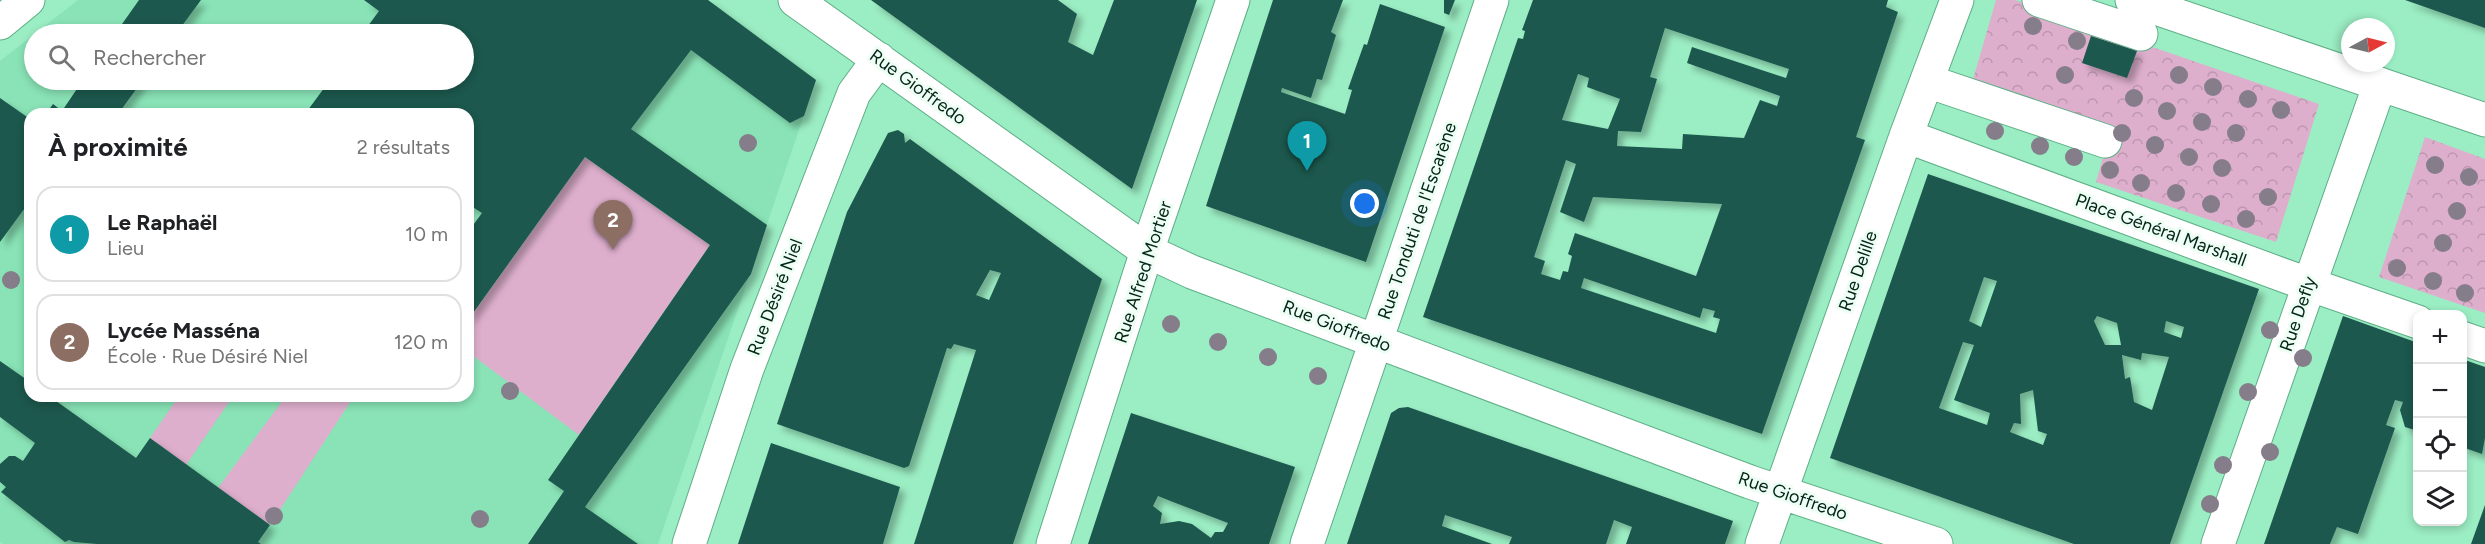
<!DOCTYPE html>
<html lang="fr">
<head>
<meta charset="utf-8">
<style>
  body { margin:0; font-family:Figtree,sans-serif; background:#f6f6f6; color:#202124 }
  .controls { position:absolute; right:18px; bottom:18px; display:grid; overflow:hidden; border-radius:12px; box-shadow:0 3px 9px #0003 }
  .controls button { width:54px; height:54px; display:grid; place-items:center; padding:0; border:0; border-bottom:2px solid #e0e0e0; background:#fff; color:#202124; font:30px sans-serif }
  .compass { position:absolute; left:2341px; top:18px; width:54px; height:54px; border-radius:50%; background:#fff; box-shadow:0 3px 9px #0003; rotate:83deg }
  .you { position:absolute; left:1365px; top:204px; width:21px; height:21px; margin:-15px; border:4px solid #fff; border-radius:50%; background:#1a73e8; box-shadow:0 0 0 9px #1a73e833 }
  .badge { display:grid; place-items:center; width:39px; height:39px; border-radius:50%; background:#db2777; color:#fff; font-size:20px; font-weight:700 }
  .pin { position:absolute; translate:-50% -50px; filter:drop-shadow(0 2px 3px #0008) }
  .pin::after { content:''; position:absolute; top:32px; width:21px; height:18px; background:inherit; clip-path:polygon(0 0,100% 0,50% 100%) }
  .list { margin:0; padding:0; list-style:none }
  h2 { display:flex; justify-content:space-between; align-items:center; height:78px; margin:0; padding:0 24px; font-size:26px }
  h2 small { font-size:20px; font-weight:400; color:#757577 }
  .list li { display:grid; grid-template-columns:39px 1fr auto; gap:18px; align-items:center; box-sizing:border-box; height:96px; margin:0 12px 12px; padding:0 12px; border:2px solid #e0e0e0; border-radius:18px }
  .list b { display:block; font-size:22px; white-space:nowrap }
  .list p { margin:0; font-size:20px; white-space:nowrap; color:#757577 }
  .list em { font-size:20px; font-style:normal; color:#757577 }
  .icon { flex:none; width:33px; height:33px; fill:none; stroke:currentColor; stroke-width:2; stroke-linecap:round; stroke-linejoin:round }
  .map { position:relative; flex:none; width:2485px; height:544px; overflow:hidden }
  .search { position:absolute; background:#fff; box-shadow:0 3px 9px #0003; left:24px; top:24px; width:450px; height:66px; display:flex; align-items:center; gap:15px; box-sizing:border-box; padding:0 21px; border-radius:33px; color:#757577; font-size:22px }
  .panel { position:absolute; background:#fff; box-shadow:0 3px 9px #0003; left:24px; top:108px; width:450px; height:294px; border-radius:18px }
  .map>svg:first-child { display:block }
  .built { fill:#89e3b6; fill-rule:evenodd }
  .green { fill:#deafcd }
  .park { fill:url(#park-crowns) }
  .building { fill:#1d584e; fill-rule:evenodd; filter:url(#shadow) }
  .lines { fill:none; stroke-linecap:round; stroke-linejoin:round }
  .minor-casing { stroke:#5dae86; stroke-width:35 }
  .minor { stroke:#fff; stroke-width:33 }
  .tree { fill:#867d8b }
  .labels { text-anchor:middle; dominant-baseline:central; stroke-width:6; stroke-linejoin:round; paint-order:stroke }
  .street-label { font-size:18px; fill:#022516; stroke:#eefef5 }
</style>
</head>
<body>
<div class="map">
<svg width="2485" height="544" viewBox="0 0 2485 544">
  <defs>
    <pattern id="park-crowns" width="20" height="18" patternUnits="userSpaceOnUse" patternTransform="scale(1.5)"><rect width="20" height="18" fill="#deafcd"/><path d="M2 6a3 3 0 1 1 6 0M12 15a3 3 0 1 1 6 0" fill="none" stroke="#bd96af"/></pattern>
    <filter id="shadow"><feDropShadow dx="5.5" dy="5.5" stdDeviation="3" flood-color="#0004"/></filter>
  </defs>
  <rect width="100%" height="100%" fill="#9bedc3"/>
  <!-- built -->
  <path class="built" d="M78 0H708L816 80 658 544H3L0 542V61ZM34 34H464V80H34ZM30 114H468V396H30Z"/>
  <!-- green -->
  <path class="green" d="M585 157 710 245 579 435 468 352V320Z
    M179 396H233L186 465 150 438Z
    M286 396H354L270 525 218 488Z"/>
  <!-- park -->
  <path class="park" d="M1996 0H2015L2319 104 2276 242 2096 182 2111 130 1972 83Z
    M2425 137 2485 159V313L2379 277Z"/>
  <!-- building -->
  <path class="building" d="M139 0H201L176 34H115Z
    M364 0H708L816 80 804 116 790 123 691 50 631 129 767 225 751 274 585 507 638 544H528L564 491 548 480 710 245 585 157 468 320V232L482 213 468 204V114H305L330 80H464V34H362L379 11Z
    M871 0H1058L1077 14 1068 42 1093 55 1114 0H1197L1132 189Z
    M1273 0H1343L1331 32 1336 35 1322 80 1317 79 1311 98 1282 88 1281 92 1345 114 1352 90 1348 89 1364 44 1367 45 1380 4 1445 27 1366 262 1206 206Z
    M1444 0H1455L1449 15 1444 13Z
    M1533 0H1888L1886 7 1898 12 1856 137 1865 140 1762 434 1423 317 1518 38 1523 39 1525 31 1522 30ZM1665 28 1789 69 1786 78 1692 47 1687 63 1780 96 1777 106 1760 100 1744 138 1683 134 1682 149 1617 146 1618 131 1641 132 1657 79 1650 77ZM1578 74 1589 78 1587 87 1620 99 1608 129 1562 120ZM1566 160 1576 164 1560 212 1584 222 1593 197 1722 204 1696 276 1575 233 1568 254 1572 256 1568 272 1563 271 1560 280 1541 274 1545 261 1534 257ZM1584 278 1700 318 1703 308 1715 311 1713 317 1720 319 1716 333 1581 288Z
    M2405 0H2485V28Z
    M2091 36 2137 51 2127 78 2082 63Z
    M83 80H143L118 114H46L53 104 62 111Z
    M0 98 30 119V201L0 242Z
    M898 130 904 134 905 143 910 139 1102 279 1013 544H914L976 350 954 344 951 349 947 348 909 466 904 468 777 424 847 212 888 133ZM990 270 1001 273 989 300 976 295Z
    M1928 174 2259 289 2170 544H2074L1830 458ZM1984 277 1997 281 1981 327 1969 321ZM2097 316 2117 323 2121 345H2105L2094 321ZM2166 321 2184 327 2181 338 2164 332ZM1963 342 1974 345 1954 400 1990 413 1987 425 1939 408ZM2142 353 2169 357 2152 410 2134 402 2130 377 2125 379 2122 355 2141 360ZM2033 390 2038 431 2047 434 2043 445 2010 432 2014 423 2021 424 2020 394Z
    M2343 316 2418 343V431L2405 427 2400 410 2403 402 2395 400 2386 425 2395 428 2358 534 2337 527 2330 544H2264Z
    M2462 359 2485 367V438L2482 454 2462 447Z
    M0 361 30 382V396H49L136 458 150 438 270 525 258 542 261 544H97L74 542 69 540 65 542 1 492 6 487 0 482V464L9 456H15L23 461 35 443 0 417Z
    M1408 407 1733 521 1725 544H1626L1632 527 1614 520 1606 544H1509L1512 537 1445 515 1442 526 1492 544H1347L1391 413 1399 408Z
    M1131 413 1295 467 1269 544H1088ZM1158 496 1173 502 1228 523 1223 532H1215L1211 538 1192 524 1179 521 1160 524 1162 513 1153 506Z
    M771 443 900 487 883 544H738Z
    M2485 505V544H2471Z"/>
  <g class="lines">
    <!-- minor casing -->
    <g class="minor-casing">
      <path id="minor" d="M795 0 1147 251 1192 272 1750 482 1936 544
        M2039 0 2141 34
        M2132 0 2485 120
        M0 23 28 0
        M1927 81 2105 141
        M1906 136 2288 277 2418 322
        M2462 338 2485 346
        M689 544 747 369 854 93 879 59
        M1053 544 1147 251 1233 0
        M1307 544 1492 0
        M1762 544 1906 136 1957 0
        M2218 544 2380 84"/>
    </g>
    <!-- minor -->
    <use href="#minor" class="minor"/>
  </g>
  <!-- trees -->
  <g class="tree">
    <circle cx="2033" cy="26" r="9"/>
    <circle cx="2077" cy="41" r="9"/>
    <circle cx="2065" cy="75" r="9"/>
    <circle cx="2179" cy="75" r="9"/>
    <circle cx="2213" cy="87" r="9"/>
    <circle cx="2134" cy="98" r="9"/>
    <circle cx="2248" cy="99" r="9"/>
    <circle cx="2281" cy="110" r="9"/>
    <circle cx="2167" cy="111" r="9"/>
    <circle cx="2202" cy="122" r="9"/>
    <circle cx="1995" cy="131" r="9"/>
    <circle cx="2122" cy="133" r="9"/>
    <circle cx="2236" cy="133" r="9"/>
    <circle cx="748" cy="143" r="9"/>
    <circle cx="2155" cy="145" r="9"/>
    <circle cx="2040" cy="146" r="9"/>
    <circle cx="2074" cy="157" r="9"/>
    <circle cx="2189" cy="157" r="9"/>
    <circle cx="2435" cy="165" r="9"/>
    <circle cx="2222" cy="168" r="9"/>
    <circle cx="2110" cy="170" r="9"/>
    <circle cx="2469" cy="177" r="9"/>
    <circle cx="2141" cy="183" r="9"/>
    <circle cx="2176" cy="193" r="9"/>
    <circle cx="2268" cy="197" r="9"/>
    <circle cx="2211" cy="204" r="9"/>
    <circle cx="2457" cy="211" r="9"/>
    <circle cx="2246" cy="219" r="9"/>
    <circle cx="2443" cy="243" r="9"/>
    <circle cx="2397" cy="268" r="9"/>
    <circle cx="11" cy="280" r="9"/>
    <circle cx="2433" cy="281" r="9"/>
    <circle cx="2465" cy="293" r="9"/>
    <circle cx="1171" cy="324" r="9"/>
    <circle cx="2270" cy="330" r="9"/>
    <circle cx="1218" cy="342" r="9"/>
    <circle cx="1268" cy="357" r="9"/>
    <circle cx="2303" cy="358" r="9"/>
    <circle cx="1318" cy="376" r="9"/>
    <circle cx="510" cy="391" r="9"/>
    <circle cx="2248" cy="392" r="9"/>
    <circle cx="2270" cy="452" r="9"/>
    <circle cx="2223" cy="465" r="9"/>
    <circle cx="2210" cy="504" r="9"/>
    <circle cx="274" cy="516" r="9"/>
    <circle cx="480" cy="519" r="9"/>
  </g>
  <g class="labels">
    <!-- street labels -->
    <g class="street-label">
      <text transform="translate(918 87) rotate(36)">Rue Gioffredo</text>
      <text transform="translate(1417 221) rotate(-71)">Rue Tonduti de l'Escarène</text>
      <text transform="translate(2161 230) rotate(20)">Place Général Marshall</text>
      <text transform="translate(1858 271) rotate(-71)">Rue Delille</text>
      <text transform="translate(1143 272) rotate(-72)">Rue Alfred Mortier</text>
      <text transform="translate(775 297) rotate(-69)">Rue Désiré Niel</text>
      <text transform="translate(2298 314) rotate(-71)">Rue Defly</text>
      <text transform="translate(1337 326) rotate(21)">Rue Gioffredo</text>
      <text transform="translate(1793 496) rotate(19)">Rue Gioffredo</text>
    </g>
  </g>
</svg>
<div class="controls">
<button>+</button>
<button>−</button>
<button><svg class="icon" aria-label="locate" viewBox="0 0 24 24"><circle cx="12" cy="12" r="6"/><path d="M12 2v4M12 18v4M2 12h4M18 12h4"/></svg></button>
<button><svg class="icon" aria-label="layers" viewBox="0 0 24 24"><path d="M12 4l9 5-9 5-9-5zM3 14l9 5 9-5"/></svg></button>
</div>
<svg class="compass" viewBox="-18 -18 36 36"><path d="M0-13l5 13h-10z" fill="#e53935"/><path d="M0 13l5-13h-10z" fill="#757577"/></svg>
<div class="you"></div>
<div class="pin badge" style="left:1307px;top:171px;background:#0f9aa8">1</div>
<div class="pin badge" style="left:613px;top:250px;background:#8d6e63">2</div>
<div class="search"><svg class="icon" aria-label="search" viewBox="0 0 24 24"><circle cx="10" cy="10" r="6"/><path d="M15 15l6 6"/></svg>Rechercher</div>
<section class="panel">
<h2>À proximité<small>2 résultats</small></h2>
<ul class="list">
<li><span class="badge" style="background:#0f9aa8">1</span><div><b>Le Raphaël</b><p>Lieu</p></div><em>10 m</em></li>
<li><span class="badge" style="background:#8d6e63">2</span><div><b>Lycée Masséna</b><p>École · Rue Désiré Niel</p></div><em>120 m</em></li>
</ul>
</section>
</div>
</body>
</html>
